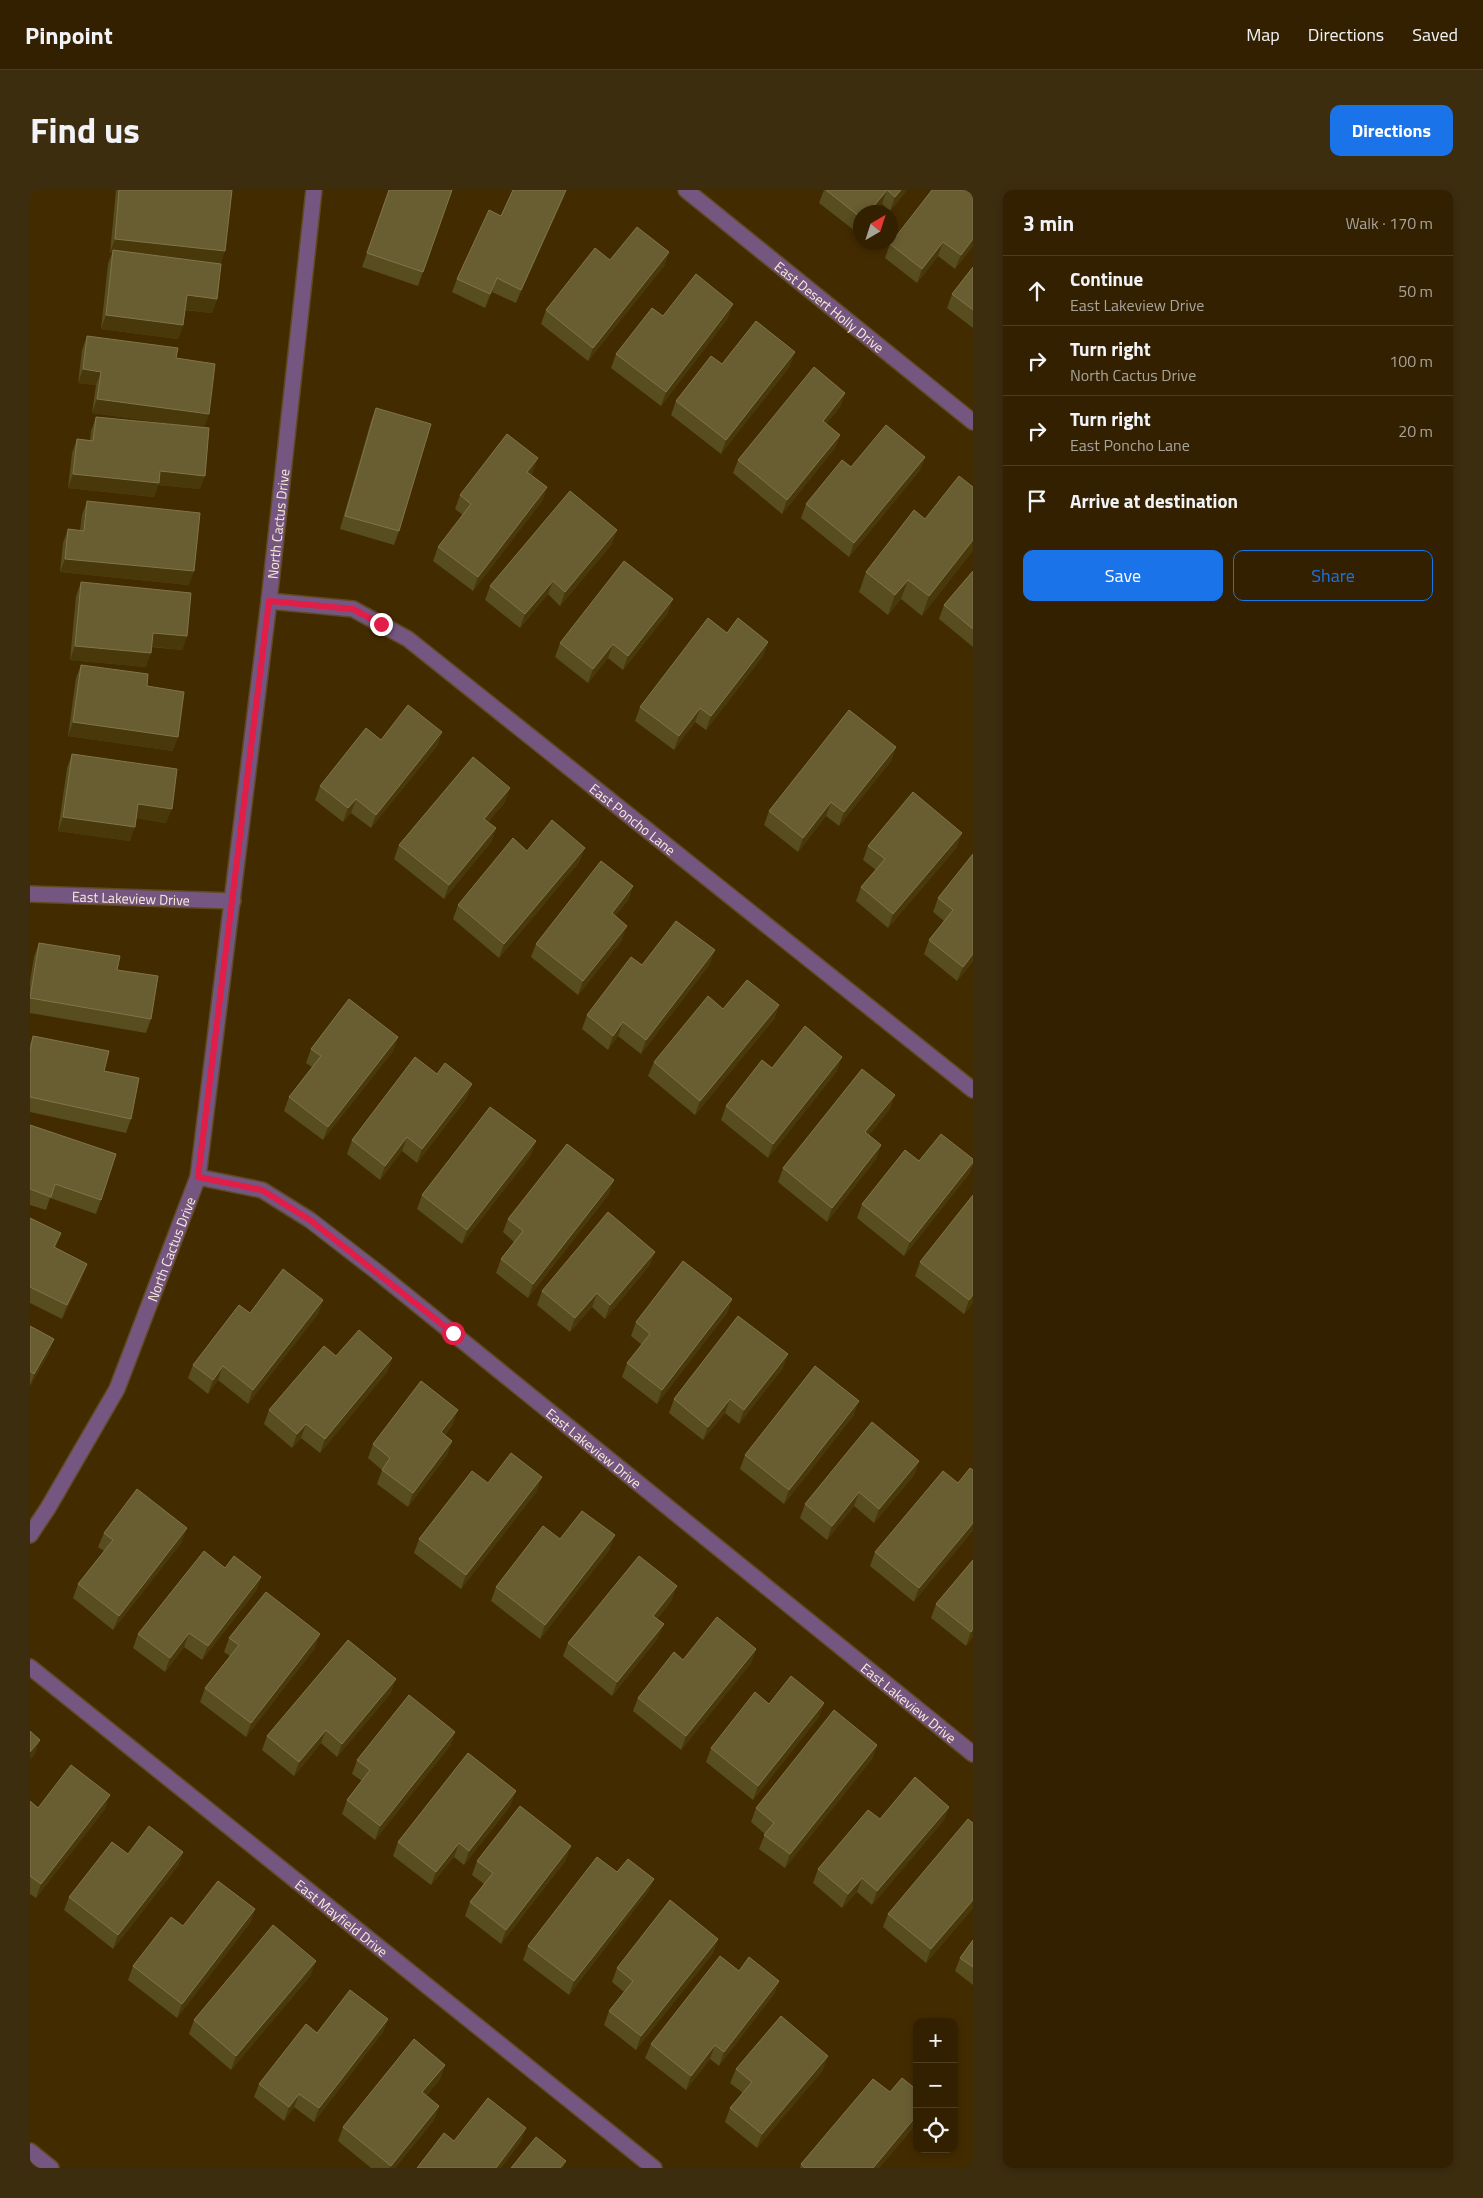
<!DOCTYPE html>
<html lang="en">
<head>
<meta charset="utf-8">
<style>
  body { margin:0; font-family:"Titillium Web",sans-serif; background:#3d2d0f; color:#f1f3f6 }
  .controls { position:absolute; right:15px; bottom:15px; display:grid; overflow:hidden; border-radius:10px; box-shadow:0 2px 8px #0003 }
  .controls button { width:45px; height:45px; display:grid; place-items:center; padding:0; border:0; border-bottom:1px solid #4d3e22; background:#322000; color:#f1f3f6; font:25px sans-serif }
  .compass { position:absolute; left:823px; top:15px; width:45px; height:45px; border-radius:50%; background:#322000; box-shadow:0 2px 8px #0003; rotate:39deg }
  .stop { position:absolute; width:15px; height:15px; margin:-11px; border:4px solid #e11d48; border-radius:50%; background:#fff }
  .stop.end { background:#e11d48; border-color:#fff; box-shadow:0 1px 5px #0008 }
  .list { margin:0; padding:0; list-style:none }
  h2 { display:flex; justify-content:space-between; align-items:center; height:65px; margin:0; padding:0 20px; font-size:21px }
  h2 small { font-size:16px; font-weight:400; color:#a8a399 }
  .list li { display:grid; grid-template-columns:32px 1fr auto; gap:15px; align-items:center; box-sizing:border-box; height:70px; padding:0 20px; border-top:1px solid #4d3e22 }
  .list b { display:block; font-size:19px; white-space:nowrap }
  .list p { margin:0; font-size:16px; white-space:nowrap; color:#a8a399 }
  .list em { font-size:16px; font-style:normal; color:#a8a399 }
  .actions { display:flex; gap:10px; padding:15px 20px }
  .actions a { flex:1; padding:11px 0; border:1px solid #1a73e8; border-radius:10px; text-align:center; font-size:18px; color:#1a73e8 }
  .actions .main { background:#1a73e8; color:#fff }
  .icon { flex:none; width:28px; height:28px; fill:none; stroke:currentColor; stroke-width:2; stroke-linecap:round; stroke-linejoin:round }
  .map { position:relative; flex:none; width:943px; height:1978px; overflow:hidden; border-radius:10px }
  header { display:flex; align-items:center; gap:30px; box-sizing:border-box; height:70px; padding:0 25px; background:#322000; border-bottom:1px solid #4d3e22 }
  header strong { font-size:24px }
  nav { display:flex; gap:28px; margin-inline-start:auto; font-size:18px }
  .intro { display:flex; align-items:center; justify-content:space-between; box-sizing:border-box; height:120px; padding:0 30px }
  h1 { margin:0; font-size:35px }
  .button { padding:12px 22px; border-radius:10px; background:#1a73e8; color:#fff; font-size:18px; font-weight:700 }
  main { display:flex; gap:30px; padding:0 30px }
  aside { flex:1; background:#322000; border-radius:10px; box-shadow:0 2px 8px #0003 }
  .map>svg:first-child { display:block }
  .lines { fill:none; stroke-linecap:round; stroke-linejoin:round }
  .minor-casing { stroke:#604a22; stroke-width:18 }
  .minor { stroke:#745680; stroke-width:15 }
  .wall { fill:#574d1f }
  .shaded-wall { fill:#48380a }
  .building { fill:#695e32; stroke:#80744c }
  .route { stroke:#e11d48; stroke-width:6 }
  .labels { text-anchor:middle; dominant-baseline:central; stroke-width:4; stroke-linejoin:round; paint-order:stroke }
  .street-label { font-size:14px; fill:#faebd5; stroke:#211606 }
</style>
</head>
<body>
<header>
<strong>Pinpoint</strong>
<nav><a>Map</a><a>Directions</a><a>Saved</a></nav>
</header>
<div class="intro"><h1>Find us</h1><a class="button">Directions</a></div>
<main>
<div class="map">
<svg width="943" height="1978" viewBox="0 0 943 1978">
  <rect width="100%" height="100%" fill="#432b00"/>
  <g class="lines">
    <!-- minor casing -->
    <g class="minor-casing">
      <g id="minor">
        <path id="s1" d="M656 0 943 232"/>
        <path id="s2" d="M239 411 323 419 378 449 943 900"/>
        <path id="s3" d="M0 704 203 711"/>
        <path id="s4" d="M168 987 232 1000 280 1030 346 1081 943 1564"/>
        <path id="s5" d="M0 1345 18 1318 87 1199 168 987 239 411 284 0"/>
        <path id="s6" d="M0 1477 624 1978"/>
        <path d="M0 1961 21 1978"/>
      </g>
    </g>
    <!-- minor -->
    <use href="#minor" class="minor"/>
  </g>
  <!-- wall -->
  <path class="wall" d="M86 0H202L191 74 187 109 182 123 155 120 153 135 148 149 71 139 78 74 82 63H80Z
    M359 0H422L388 96 332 77Z
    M483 0H536L533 9 486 113 462 102 455 118 422 102 427 89 471 26Z
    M794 0H877L860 21 852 14 830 22V41L829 44 789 13Z
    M943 0V56L925 79 908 66 887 93 855 68 860 54Z
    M639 62 634 76 558 171 511 134 516 120 580 70Z
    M943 77V138L917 118 922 104Z
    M633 126 698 128 631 216 581 178 586 164Z
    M57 146 146 168 174 237 170 299 128 295 124 307 38 298 42 263 47 249 60 250 61 241 66 227 165 237 62 223 66 195 48 193 52 160Z
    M692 174 760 176 691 264 641 225 646 211Z
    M815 203 810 217 796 234 810 245 805 258 752 324 703 283 708 270Z
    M346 218 369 341 364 355 310 339 341 231Z
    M895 267 890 280 819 367 771 328 776 314 821 277Z
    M503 282 501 285 517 297 512 311 443 401 403 371 408 357 433 325 425 319 430 305Z
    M943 297 892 426 871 409 858 425 829 402 836 382 895 329Z
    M57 311 159 395 30 382 33 353 38 339 50 341 52 325Z
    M582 354 530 416 518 404 490 438 455 410 460 396Z
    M943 381V457L909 429 914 415Z
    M51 392 157 446 152 460 121 457 116 477 40 470 46 406Z
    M638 423 593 480 578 468 558 493 525 467 530 453Z
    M697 443 738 452 733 466 676 540 665 532 644 560 605 531 610 517Z
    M51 475 117 496 143 561 38 546 46 488Z
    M412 542 407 556 341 638 321 623 313 632 285 610 290 596 351 550Z
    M866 557 861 571 809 636 796 626 768 662 734 635 739 621Z
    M42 564 136 633 106 628 100 651 28 641 37 578Z
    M475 612 458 632 466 638 461 652 414 709 364 669 369 655Z
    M838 656 927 657 858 738 826 711 831 697 846 680 833 670Z
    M497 661 550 671 469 768 423 729 428 715Z
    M943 664V771L927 791 894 764 899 750 914 731 903 722 908 708Z
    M603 696 598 710 585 726 592 750 548 805 501 767 506 754Z
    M9 753 87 780 121 829 116 843 0 823V791L4 767Z
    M680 774 611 864 588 846 578 860 552 839 557 825 612 775Z
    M749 815 744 829 665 925 618 886 624 872 693 819Z
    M3 846 74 881 101 929 96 943 0 922V854Z
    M368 847 363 861 293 950 254 921 259 907 282 877 276 873 281 859Z
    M742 878 807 881 738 968 691 930 696 916Z
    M437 908 387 973 372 961 350 990 317 964 322 950Z
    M860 919 839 945 851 955 846 969 797 1032 748 992 753 978Z
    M0 935 71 1010 66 1024 20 1008 16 1020 0 1015Z
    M501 965 432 1054 387 1019 392 1005Z
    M943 969V974L939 984 874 1066 827 1028 832 1014 889 971Z
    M579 1004 498 1108 466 1083 471 1069 484 1052 473 1042 478 1029Z
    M0 1028 25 1058 52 1088 32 1129 0 1113Z
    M890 1072 943 1113 934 1124 885 1086Z
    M620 1075 575 1129 562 1117 540 1142 507 1115 512 1101Z
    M702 1109 697 1123 627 1214 592 1187 597 1173 612 1155 601 1146 606 1132Z
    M293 1110 288 1124 218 1214 188 1190 178 1204 158 1188 163 1175Z
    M0 1136 19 1163 0 1196Z
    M306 1166 362 1168 357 1182 290 1263 271 1248 262 1258 234 1234 239 1220Z
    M753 1178 709 1234 695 1223 673 1250 639 1223 644 1209Z
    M824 1225 754 1314 710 1279 715 1265Z
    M423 1234 415 1245 422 1251 417 1265 378 1317 347 1294 352 1280 338 1268 343 1254Z
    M889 1271 884 1285 844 1333 824 1316 797 1350 770 1328 775 1314Z
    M458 1293 507 1301 431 1399 384 1363 389 1349Z
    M928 1293 884 1412 840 1376 845 1362Z
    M74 1343 152 1352 83 1440 43 1408 48 1394 74 1361 68 1357Z
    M530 1349 580 1359 510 1449 461 1411 466 1397Z
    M943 1370V1447L936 1456 901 1428 906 1414Z
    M195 1378 231 1387 226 1401 172 1470 154 1457 135 1482 103 1458 108 1444Z
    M642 1410 627 1429 628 1448 582 1506 533 1466 538 1453Z
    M199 1448 285 1458 216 1547 170 1512 175 1498 200 1466 194 1462Z
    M726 1459 721 1473 651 1560 603 1521 608 1508 653 1470Z
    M361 1503 307 1567 291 1553 264 1586 232 1560 237 1546Z
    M739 1514 789 1527 723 1610 676 1572 681 1558Z
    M425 1542 420 1556 345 1650 312 1624 317 1610 332 1591 322 1584 327 1570Z
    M847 1555 842 1569 755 1678 729 1659 735 1644 721 1632 726 1618Z
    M0 1611 8 1618 75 1619 6 1708 0 1704Z
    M481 1615 434 1675 424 1667 401 1695 363 1666 368 1652Z
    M919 1617 914 1630 842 1715 827 1702 812 1718 783 1693 788 1679 850 1629Z
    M943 1633V1718L896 1773 853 1737 858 1724Z
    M153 1662 148 1676 83 1759 34 1720 39 1707 98 1664Z
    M536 1670 471 1754 435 1726 440 1712 454 1694 442 1685 447 1671Z
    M587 1682 624 1689 618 1702 539 1805 493 1770 498 1756Z
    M225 1719 220 1733 147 1828 98 1790 103 1776 153 1736Z
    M688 1749 683 1763 606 1860 574 1835 579 1821 594 1802 582 1792 587 1778Z
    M943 1750V1795L925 1781 930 1768Z
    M709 1781 749 1791 744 1804 689 1876 680 1869 656 1900 615 1868 621 1854Z
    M281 1785 201 1880 159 1844 164 1830Z
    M358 1829 353 1842 284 1932 264 1917 254 1931 224 1907 229 1894 287 1843Z
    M415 1875 410 1889 396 1906 409 1916 404 1930 365 1978H341L308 1951 313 1937Z
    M706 1879 793 1880 727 1958 695 1932 700 1918 713 1903 700 1893Z
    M887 1900V1933L849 1978H770L771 1974 860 1902Z"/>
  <!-- shaded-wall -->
  <path class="shaded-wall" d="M536 0 533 9 486 113 491 100Z
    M857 0 852 14 845 22H839Z
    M871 0H877L860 21 865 7Z
    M85 49 195 61 190 75 83 60 82 63H80Z
    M943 49V56L925 79 931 65Z
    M913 52 908 66 887 93 892 79Z
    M639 62 634 76 558 171 563 158Z
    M467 88 462 102 455 118 460 104Z
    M157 105 187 109 182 123 152 119Z
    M703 114 698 128 631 216 636 202Z
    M76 125 153 135 148 149 71 139Z
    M765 162 760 176 691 264 696 250Z
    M53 179 71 182 66 195 48 193Z
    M815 203 810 217 788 244 793 231Z
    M67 209 179 224 174 238 62 223Z
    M810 245 805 258 752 324 757 310Z
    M895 267 890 280 819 367 824 353Z
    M508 268 503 282 492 296 497 282Z
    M130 281 175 286 170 299 128 295 124 307 38 298 43 284Z
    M517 297 512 311 443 401 448 387Z
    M587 340 582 354 530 416 535 402Z
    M943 350V361L892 426 899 406Z
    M35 369 164 381 159 395 30 382Z
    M878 390 871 409 858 425 865 405Z
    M523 391 518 404 490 438 495 424Z
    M643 409 638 423 593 480 598 466Z
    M123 443 157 446 152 460 118 456Z
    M738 452 733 466 676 540 681 526Z
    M583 454 578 468 558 493 563 479Z
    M45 456 121 463 116 477 40 470Z
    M670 518 665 532 644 560 649 546Z
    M43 532 148 547 143 561 38 546Z
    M412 542 407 556 341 638 346 625Z
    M866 557 861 571 809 636 814 622Z
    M480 598 475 612 449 643 454 629Z
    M326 609 321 623 313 632 318 618Z
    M801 612 796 626 768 662 773 648Z
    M108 614 142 619 136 633 103 628Z
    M33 627 105 637 100 651 28 641Z
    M466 638 461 652 414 709 419 695Z
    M932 643 927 657 858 738 863 724Z
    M555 658 550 671 469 768 474 754Z
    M603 696 598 710 577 737 582 723Z
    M597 736 592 750 548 805 553 791Z
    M685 760 680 774 611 864 616 850Z
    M943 764V771L927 791 933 777Z
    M749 815 744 829 665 925 670 911Z
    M593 832 588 846 578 860 583 846Z
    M368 847 363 861 293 950 298 937Z
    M812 867 807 881 738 968 743 954Z
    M442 894 437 908 387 973 392 959Z
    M865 905 860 919 830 956 835 942Z
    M377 947 372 961 350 990 355 976Z
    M506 951 501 965 432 1054 437 1040Z
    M851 955 846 969 797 1032 802 1018Z
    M943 972 939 984 874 1066 880 1052Z
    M584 990 579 1004 498 1108 503 1094Z
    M31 1043 26 1057 19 1071 24 1057Z
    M625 1062 620 1075 575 1129 580 1115Z
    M57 1074 52 1088 32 1129 37 1115Z
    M567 1103 562 1117 540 1142 545 1128Z
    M943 1105V1113L934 1124 939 1110Z
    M702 1109 697 1123 627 1214 632 1200Z
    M293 1110 288 1124 218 1214 223 1200Z
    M24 1149 19 1163 0 1196 4 1184Z
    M758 1164 753 1178 709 1234 714 1220Z
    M362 1168 357 1182 290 1263 295 1249Z
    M193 1176 188 1190 178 1204 183 1190Z
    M700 1209 695 1223 673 1250 678 1237Z
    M829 1211 824 1225 754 1314 759 1300Z
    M428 1220 423 1234 406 1256 411 1242Z
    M276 1234 271 1248 262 1258 267 1244Z
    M422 1251 417 1265 378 1317 383 1303Z
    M889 1271 884 1285 844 1333 849 1319Z
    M512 1287 507 1301 431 1399 436 1385Z
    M829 1302 824 1316 797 1350 802 1336Z
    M943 1333V1341L884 1412 889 1398Z
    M157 1338 152 1352 83 1440 89 1426Z
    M585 1345 580 1359 510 1449 515 1435Z
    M231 1387 226 1401 172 1470 178 1456Z
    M647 1396 642 1410 618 1440 623 1426Z
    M634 1434 628 1448 582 1506 587 1492Z
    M943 1439V1447L936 1456 941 1442Z
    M159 1443 154 1457 135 1482 140 1468Z
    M290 1444 285 1458 216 1547 221 1533Z
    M726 1459 721 1473 651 1560 656 1546Z
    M366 1489 361 1503 307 1567 312 1554Z
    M794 1513 789 1527 723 1610 728 1596Z
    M296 1540 291 1553 264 1586 269 1572Z
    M425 1542 420 1556 345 1650 350 1636Z
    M10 1550 5 1564 0 1570V1562Z
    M847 1555 842 1569 755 1678 760 1664Z
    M486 1601 481 1615 434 1675 439 1661Z
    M80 1605 75 1619 6 1708 11 1694Z
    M919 1617 914 1630 842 1715 847 1701Z
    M429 1653 424 1667 401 1695 406 1682Z
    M541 1656 536 1670 471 1754 476 1740Z
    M153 1662 148 1676 83 1759 88 1745Z
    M832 1688 827 1702 812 1718 818 1704Z
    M624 1689 618 1702 539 1805 544 1791Z
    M943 1710V1718L896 1773 901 1759Z
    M225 1719 220 1733 147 1828 152 1814Z
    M688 1749 683 1763 606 1860 611 1846Z
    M286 1771 281 1785 201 1880 206 1866Z
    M749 1791 744 1804 689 1876 694 1862Z
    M358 1829 353 1842 284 1932 289 1918Z
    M685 1855 680 1869 656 1900 661 1886Z
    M798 1866 793 1880 727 1958 732 1944Z
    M415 1875 410 1889 387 1916 392 1902Z
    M269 1904 264 1917 254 1931 259 1917Z
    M409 1916 404 1930 365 1978H360L361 1976Z
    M887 1925V1933L849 1978H843Z
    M496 1938 491 1952 471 1978H466Z
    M536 1971 533 1978H530Z"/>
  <!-- building -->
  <path class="building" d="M89 0H202L195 61 85 49Z
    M359 0H422L393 82 337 63Z
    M483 0H536L491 100 467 88 460 104 427 89 459 20 471 26Z
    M796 0H871L865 7 857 0 839 22H830V27Z
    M902 0H943V49L931 65 913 52 892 79 860 54Z
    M607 37 639 62 563 158 516 120 565 58 580 70Z
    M83 60 191 74 187 109 157 105 153 135 76 125Z
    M943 77V120L922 104Z
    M666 84 703 114 636 202 586 164 622 118 633 126Z
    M726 131 765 162 696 250 646 211 681 166 692 174Z
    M57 146 148 158 146 168 185 174 179 224 67 209 71 182 53 179Z
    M784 177 815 203 793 231 810 245 757 310 708 270Z
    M346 218 401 234 369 341 315 326Z
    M66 227 179 238 175 286 130 281 129 293 43 284 47 249 63 251Z
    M856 235 895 267 824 353 776 314 812 270 821 277Z
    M477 244 508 268 497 282 517 297 448 387 408 357 441 314 430 305Z
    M929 286 943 297V350L899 406 878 390 865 405 836 382 884 320 895 329Z
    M540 301 587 340 535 402 523 391 495 424 460 396Z
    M57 311 170 323 164 381 35 369 38 339 54 341Z
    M594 371 643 409 598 466 583 454 563 479 530 453Z
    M943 381V439L914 415Z
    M51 392 161 403 157 446 123 443 121 463 45 456Z
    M678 428 697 443 708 428 738 452 681 526 670 518 649 546 610 517Z
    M51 475 118 484 117 496 154 502 148 547 43 532Z
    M378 515 412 542 346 625 326 609 318 618 290 596 336 538 351 550Z
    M819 520 866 557 814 622 801 612 773 648 739 621Z
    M42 564 147 579 142 619 108 614 105 637 33 627Z
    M443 567 480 598 454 629 466 638 419 695 369 655Z
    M883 602 932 643 863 724 831 697 855 669 838 656Z
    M522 630 555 658 474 754 428 715 483 648 497 661Z
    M943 664V764L933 777 899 750 923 720 908 708Z
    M571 671 603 696 582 723 597 736 553 791 506 754Z
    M646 731 685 760 616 850 593 832 583 846 557 825 601 767 612 775Z
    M9 753 90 766 87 780 128 786 121 829 0 808Z
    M717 790 749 815 670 911 624 872 678 806 693 819Z
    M319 809 368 847 298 937 259 907 291 866 281 859Z
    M775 836 812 867 743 954 696 916 732 870 742 878Z
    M3 846 79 861 74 881 109 888 101 929 0 907V862Z
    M385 867 407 884 415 873 442 894 392 959 377 947 355 976 322 950Z
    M832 879 865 905 835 942 851 955 802 1018 753 978Z
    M460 917 506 951 437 1040 392 1005Z
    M0 935 86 964 71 1010 25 994 21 1007 0 999Z
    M911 944 943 969V972L880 1052 832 1014 875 960 889 971Z
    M537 954 584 990 503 1094 471 1069 493 1041 478 1029Z
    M943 1005V1105L939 1110 890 1072Z
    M578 1022 625 1062 580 1115 567 1103 545 1128 512 1101Z
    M0 1028 31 1043 24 1057 57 1074 37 1115 0 1097Z
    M653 1071 702 1109 632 1200 597 1173 620 1144 606 1132Z
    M253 1079 293 1110 223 1200 193 1176 183 1190 163 1175 209 1115 220 1123Z
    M708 1126 758 1164 714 1220 700 1209 678 1237 644 1209Z
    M0 1136 24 1149 4 1184 0 1181Z
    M329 1140 362 1168 295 1249 276 1234 267 1244 239 1220 294 1156 306 1166Z
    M785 1176 829 1211 759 1300 715 1265Z
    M391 1191 428 1220 411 1242 422 1251 383 1303 352 1280 360 1268 343 1254Z
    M842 1232 889 1271 849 1319 829 1302 802 1336 775 1314Z
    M481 1263 512 1287 436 1385 389 1349 442 1281 458 1293Z
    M940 1278 943 1280V1333L889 1398 845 1362 913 1281 928 1293Z
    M107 1299 157 1338 89 1426 48 1394 83 1350 74 1343Z
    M552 1321 585 1345 515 1435 466 1397 513 1336 530 1349Z
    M174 1361 195 1378 204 1366 231 1387 178 1456 159 1443 140 1468 108 1444Z
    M609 1366 647 1396 623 1426 634 1434 587 1492 538 1453Z
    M943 1370V1439L941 1442 906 1414Z
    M236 1402 290 1444 221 1533 175 1498 209 1455 199 1448Z
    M687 1427 726 1459 656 1546 608 1508 644 1462 653 1470Z
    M318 1450 366 1489 312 1554 296 1540 269 1572 237 1546Z
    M761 1486 794 1513 728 1596 681 1558 725 1502 739 1514Z
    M379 1505 425 1542 350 1636 317 1610 340 1580 327 1570Z
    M804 1520 847 1555 760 1664 734 1645 744 1633 726 1618Z
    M0 1541 10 1550 0 1562Z
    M438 1563 486 1601 439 1661 429 1653 406 1682 368 1652Z
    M41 1575 80 1605 11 1694 0 1686V1611L8 1618Z
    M885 1587 919 1617 847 1701 832 1688 818 1704 788 1679 838 1620 850 1629Z
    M490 1616 541 1656 476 1740 440 1712 463 1683 447 1671Z
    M938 1629 943 1633V1710L901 1759 858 1724Z
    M119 1636 153 1662 88 1745 39 1707 82 1652 98 1664Z
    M567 1667 587 1682 598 1669 624 1689 544 1791 498 1756Z
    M188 1691 225 1719 152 1814 103 1776 141 1727 153 1736Z
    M640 1710 688 1749 611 1846 579 1821 603 1791 587 1778Z
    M243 1735 286 1771 206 1866 164 1830Z
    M943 1750V1777L930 1768Z
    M690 1766 709 1781 719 1767 749 1791 694 1862 685 1855 661 1886 621 1854Z
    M320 1800 358 1829 289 1918 269 1904 259 1917 229 1894 276 1834 287 1843Z
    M751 1826 798 1866 732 1944 700 1918 722 1892 706 1879Z
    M384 1849 415 1875 392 1902 409 1916 361 1976 313 1937Z
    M872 1888 887 1900V1925L843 1978H775L771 1974 843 1889 860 1902Z
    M458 1908 496 1938 466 1978H387L414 1943 424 1951Z
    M506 1947 536 1971 530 1978H481Z"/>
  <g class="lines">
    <!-- route -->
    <path class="route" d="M351 434 323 419 239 411 168 987 232 1000 280 1030 423 1143"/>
  </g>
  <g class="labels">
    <!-- street labels -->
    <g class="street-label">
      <text stroke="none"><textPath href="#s1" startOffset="185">East Desert Holly Drive</textPath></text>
      <text stroke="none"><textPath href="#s5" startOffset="1055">North Cactus Drive</textPath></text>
      <text stroke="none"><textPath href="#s2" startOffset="435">East Poncho Lane</textPath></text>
      <text stroke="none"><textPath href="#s3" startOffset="101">East Lakeview Drive</textPath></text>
      <text stroke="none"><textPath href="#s5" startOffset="320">North Cactus Drive</textPath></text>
      <text stroke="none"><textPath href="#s4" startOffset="486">East Lakeview Drive</textPath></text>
      <text stroke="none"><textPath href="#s4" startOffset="891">East Lakeview Drive</textPath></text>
      <text stroke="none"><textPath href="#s6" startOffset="400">East Mayfield Drive</textPath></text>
    </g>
  </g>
</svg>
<div class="controls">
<button>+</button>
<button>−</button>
<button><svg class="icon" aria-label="locate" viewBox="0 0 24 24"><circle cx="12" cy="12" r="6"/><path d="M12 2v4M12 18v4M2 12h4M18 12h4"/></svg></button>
</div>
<svg class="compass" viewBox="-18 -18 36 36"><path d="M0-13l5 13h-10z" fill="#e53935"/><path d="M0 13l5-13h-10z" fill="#a8a399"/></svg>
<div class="stop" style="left:423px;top:1143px"></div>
<div class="stop end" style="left:351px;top:434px"></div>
</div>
<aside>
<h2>3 min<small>Walk · 170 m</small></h2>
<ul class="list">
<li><svg class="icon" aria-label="ahead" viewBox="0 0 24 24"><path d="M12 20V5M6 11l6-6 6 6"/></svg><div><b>Continue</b><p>East Lakeview Drive</p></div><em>50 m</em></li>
<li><svg class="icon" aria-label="right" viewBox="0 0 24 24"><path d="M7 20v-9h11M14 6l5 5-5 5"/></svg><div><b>Turn right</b><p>North Cactus Drive</p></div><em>100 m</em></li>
<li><svg class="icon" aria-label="right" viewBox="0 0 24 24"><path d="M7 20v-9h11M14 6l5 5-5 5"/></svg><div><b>Turn right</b><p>East Poncho Lane</p></div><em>20 m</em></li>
<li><svg class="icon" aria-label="arrive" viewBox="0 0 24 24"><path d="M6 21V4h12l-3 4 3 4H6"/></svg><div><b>Arrive at destination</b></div></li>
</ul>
<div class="actions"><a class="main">Save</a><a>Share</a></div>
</aside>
</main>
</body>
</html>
